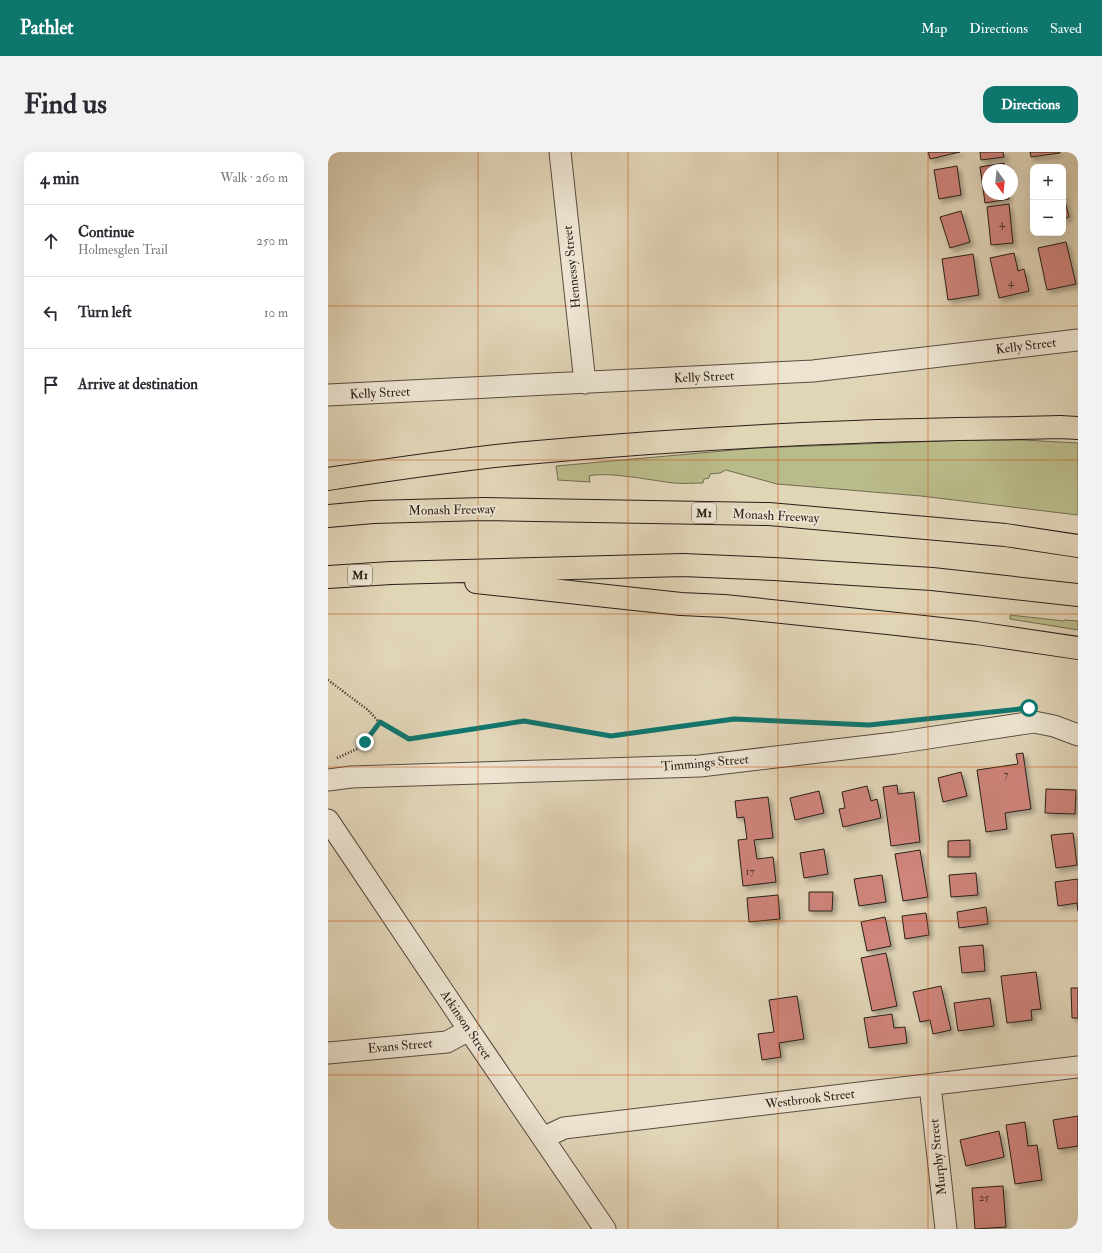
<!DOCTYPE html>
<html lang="en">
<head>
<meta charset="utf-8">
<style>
  body { margin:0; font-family:"IM FELL Double Pica",serif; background:#f2f2f3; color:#2b2b33 }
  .controls { position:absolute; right:12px; top:12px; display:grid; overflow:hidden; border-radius:8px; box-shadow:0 4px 16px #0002 }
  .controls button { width:36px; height:36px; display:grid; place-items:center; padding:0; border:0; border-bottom:1px solid #e1e1e2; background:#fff; color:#2b2b33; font:20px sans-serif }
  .compass { position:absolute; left:654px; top:12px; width:36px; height:36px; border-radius:50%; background:#fff; box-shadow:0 4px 16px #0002; rotate:165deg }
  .stop { position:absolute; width:12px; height:12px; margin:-9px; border:3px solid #0f766e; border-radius:50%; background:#fff }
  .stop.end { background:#0f766e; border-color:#fff; box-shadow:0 1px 4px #0008 }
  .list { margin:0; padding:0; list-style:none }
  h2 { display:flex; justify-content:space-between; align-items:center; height:52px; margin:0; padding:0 16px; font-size:17px }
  h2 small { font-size:13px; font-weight:400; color:#7c7c81 }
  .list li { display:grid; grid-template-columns:26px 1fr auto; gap:12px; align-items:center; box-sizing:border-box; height:72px; padding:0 16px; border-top:1px solid #e1e1e2 }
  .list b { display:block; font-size:15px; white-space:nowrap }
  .list p { margin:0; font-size:13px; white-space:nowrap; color:#7c7c81 }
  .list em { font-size:13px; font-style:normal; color:#7c7c81 }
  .icon { flex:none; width:22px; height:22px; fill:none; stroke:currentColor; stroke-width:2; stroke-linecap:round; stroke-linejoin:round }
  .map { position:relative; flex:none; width:750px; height:1077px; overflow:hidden; border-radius:12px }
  header { display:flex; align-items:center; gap:24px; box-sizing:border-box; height:56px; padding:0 20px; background:#0f766e; color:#fff }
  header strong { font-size:19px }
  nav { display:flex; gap:22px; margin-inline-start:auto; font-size:14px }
  .intro { display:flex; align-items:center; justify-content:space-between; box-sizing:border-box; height:96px; padding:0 24px }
  h1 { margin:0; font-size:28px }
  .button { padding:10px 18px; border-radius:12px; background:#0f766e; color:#fff; font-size:14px; font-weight:700 }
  main { display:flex; gap:24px; padding:0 24px }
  aside { flex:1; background:#fff; border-radius:12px; box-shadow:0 4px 16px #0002 }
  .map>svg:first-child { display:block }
  .green { fill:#babb8a; stroke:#726c51 }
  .building { fill:#cf847b; stroke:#291e18; filter:url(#shadow) }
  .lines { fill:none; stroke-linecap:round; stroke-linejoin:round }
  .minor-casing { stroke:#574c40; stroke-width:23 }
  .motorway-casing { stroke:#291e18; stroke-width:24 }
  .path { stroke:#291e18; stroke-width:2.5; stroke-dasharray:1 2; stroke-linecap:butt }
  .minor { stroke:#ece4d1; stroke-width:21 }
  .motorway { stroke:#e1d5b8; stroke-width:22 }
  .route { stroke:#0f766e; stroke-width:5 }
  .grid { fill:none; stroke:#cb500e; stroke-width:1; stroke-opacity:0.55 }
  .labels { text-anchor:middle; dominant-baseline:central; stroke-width:4; stroke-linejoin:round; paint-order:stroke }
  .number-label { font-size:11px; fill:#523831 }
  .shield { fill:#ece4d1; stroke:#645950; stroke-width:1 }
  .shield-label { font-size:12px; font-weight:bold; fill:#291e18 }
  .street-label { font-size:13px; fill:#291e18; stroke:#ece4d1 }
</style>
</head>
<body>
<header>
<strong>Pathlet</strong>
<nav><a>Map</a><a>Directions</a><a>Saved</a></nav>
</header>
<div class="intro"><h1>Find us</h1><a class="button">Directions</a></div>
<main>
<aside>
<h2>4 min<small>Walk · 260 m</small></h2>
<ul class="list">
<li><svg class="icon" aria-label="ahead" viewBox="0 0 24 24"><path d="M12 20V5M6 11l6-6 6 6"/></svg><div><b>Continue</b><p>Holmesglen Trail</p></div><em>250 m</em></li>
<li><svg class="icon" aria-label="left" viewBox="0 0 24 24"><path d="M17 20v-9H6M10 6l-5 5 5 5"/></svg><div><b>Turn left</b></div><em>10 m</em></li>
<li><svg class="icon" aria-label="arrive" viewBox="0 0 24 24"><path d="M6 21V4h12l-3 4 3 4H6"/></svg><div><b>Arrive at destination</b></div></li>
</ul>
</aside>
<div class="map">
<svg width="750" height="1077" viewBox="0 0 750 1077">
  <defs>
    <filter id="shadow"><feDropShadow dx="3.5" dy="3.5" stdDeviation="2" flood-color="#0004"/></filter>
  </defs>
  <rect width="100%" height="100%" fill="#e1d5b8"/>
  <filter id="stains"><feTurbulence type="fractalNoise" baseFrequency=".005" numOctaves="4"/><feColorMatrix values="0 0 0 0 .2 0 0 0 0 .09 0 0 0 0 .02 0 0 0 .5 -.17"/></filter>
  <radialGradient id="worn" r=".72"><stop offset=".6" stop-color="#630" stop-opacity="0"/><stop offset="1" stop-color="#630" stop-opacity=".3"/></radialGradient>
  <!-- green -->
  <path class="green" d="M641 288H695L750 291V363L593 344 449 332 398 318 392 321 382 322 381 326 376 327 375 331C365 331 356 332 346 331 326 329 280 319 261 324L262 330 230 328 228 314 428 296Z
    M682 463 736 469V468L750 469V478L682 467Z"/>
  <!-- building -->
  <path class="building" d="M600 0H632L602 7Z
    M652 0H675L676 5 653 8Z
    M702 0H732V1L703 5Z
    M676 11 677 18H660V42H680L681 47 657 51 652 15Z
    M629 14 633 43 611 47 606 18Z
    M735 41 741 65 735 67Z
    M681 52 685 91 663 93 659 55Z
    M633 59 642 90 622 96 612 65Z
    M738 90 748 132 719 138 710 96Z
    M686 101 690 119 696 117 701 139 671 146 662 106Z
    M645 102 651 143 620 148 614 107Z
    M695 601 703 657 677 661 679 677 658 680 649 618 690 612 688 602Z
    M633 620 639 644 615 650 610 626Z
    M569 633 570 642 586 640 592 690 563 694 555 635Z
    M539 634 543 649 549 647 553 666 515 675 511 657 517 656 514 640Z
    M718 637 748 638 747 662 717 661Z
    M491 639 496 661 467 668 462 646Z
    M440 645 445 686 426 688 429 707 445 705 448 730 415 734 410 688 419 687 416 665 409 666 407 649Z
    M745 681 749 713 728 716 723 683Z
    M642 688V705H620V689Z
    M496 697 500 722 476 726 472 701Z
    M592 698 600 745 575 749 567 702Z
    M648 721 650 743 623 745 621 723Z
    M554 723 558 750 531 754 526 727Z
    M750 727V759L749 751 730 754 727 730Z
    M481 740H505L504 759H481Z
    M450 743 452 767 421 770 419 746Z
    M658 755 660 772 631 776 629 760Z
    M598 761 601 783 577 787 574 764Z
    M557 765 563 794 539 799 533 770Z
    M655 793 657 819 634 821 631 795Z
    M558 801 569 854 544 859 533 806Z
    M708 820 713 857 703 858 704 868 679 871 673 824Z
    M613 834 623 878 605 882 602 868 592 870 585 840Z
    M743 836H750V866H744Z
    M469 844 476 887 451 891 453 905 434 908 430 882 446 880 441 848Z
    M662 846 666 874 630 879 626 851Z
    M564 862 566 876 577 875 579 891 541 896 536 866Z
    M750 964V994L730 997 725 968Z
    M697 970 700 994 709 993 714 1028 687 1032 678 973Z
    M671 979 676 1005 638 1014 632 988Z
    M675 1034 678 1075 647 1077 644 1036Z"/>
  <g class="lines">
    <!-- minor casing -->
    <g class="minor-casing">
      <path id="minor" d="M232 0 257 231
        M0 243 485 219 750 188
        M0 628 23 625 372 614 567 591 706 570 726 574 750 583
        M0 668 141 878 277 1077
        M0 901 119 890 141 878
        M602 933 618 1077
        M215 986 236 976 750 915"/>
    </g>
    <!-- motorway casing -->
    <g class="motorway-casing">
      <path id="motorway" d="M0 327C66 317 132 307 198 301 307 291 416 284 526 280 594 277 663 277 732 275L750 276
        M0 364 45 360 156 357 441 362 677 383 750 394
        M0 425 63 421 355 413 446 417 604 427 750 443
        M148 430 353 452 396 454 569 472 648 481 750 496"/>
    </g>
    <!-- path -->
    <path class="path" d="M0 528 40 558 51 570 81 587 196 569 283 584 406 567 540 573
      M9 606 33 595 51 570"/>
    <!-- minor -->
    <use href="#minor" class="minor"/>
    <!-- motorway -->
    <use href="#motorway" class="motorway"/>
  </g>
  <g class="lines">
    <!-- route -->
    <path class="route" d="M37 590 52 570 81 587 196 569 283 584 406 567 541 573 701 556"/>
  </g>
  <!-- grid -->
  <path class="grid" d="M150 0V1077M300 0V1077M450 0V1077M600 0V1077M0 154H750M0 308H750M0 462H750M0 615H750M0 769H750M0 923H750"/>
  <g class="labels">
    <!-- number labels -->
    <g class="number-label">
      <text x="674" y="71">4</text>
      <text x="683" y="130">4</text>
      <text x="678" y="622">7</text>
      <text x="422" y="719">17</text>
      <text x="656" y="1045">25</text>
    </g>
    <!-- shield labels -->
    <g class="shield">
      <rect x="364" y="351" width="24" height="20" rx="3"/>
      <rect x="20" y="413" width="24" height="20" rx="3"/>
    </g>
    <g class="shield-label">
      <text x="376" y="361">M1</text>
      <text x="32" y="423">M1</text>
    </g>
    <!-- street labels -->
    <g class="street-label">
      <text transform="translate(244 115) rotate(-96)">Hennessy Street</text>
      <text transform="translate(698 194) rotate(-7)">Kelly Street</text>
      <text transform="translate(376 225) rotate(-3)">Kelly Street</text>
      <text transform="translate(52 241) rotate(-3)">Kelly Street</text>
      <text transform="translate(124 358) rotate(-1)">Monash Freeway</text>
      <text transform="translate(448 364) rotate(3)">Monash Freeway</text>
      <text transform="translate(377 611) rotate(-5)">Timmings Street</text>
      <text transform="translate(138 873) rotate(56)">Atkinson Street</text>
      <text transform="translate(72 894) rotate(-5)">Evans Street</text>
      <text transform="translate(482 947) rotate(-7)">Westbrook Street</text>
      <text transform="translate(610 1005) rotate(-96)">Murphy Street</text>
    </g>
  </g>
  <rect width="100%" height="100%" filter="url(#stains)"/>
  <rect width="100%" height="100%" fill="url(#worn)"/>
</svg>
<div class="controls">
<button>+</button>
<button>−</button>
</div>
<svg class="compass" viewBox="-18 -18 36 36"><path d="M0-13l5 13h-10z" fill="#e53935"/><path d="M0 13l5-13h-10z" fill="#7c7c81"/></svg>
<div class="stop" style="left:701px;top:556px"></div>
<div class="stop end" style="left:37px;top:590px"></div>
</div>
</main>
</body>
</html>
